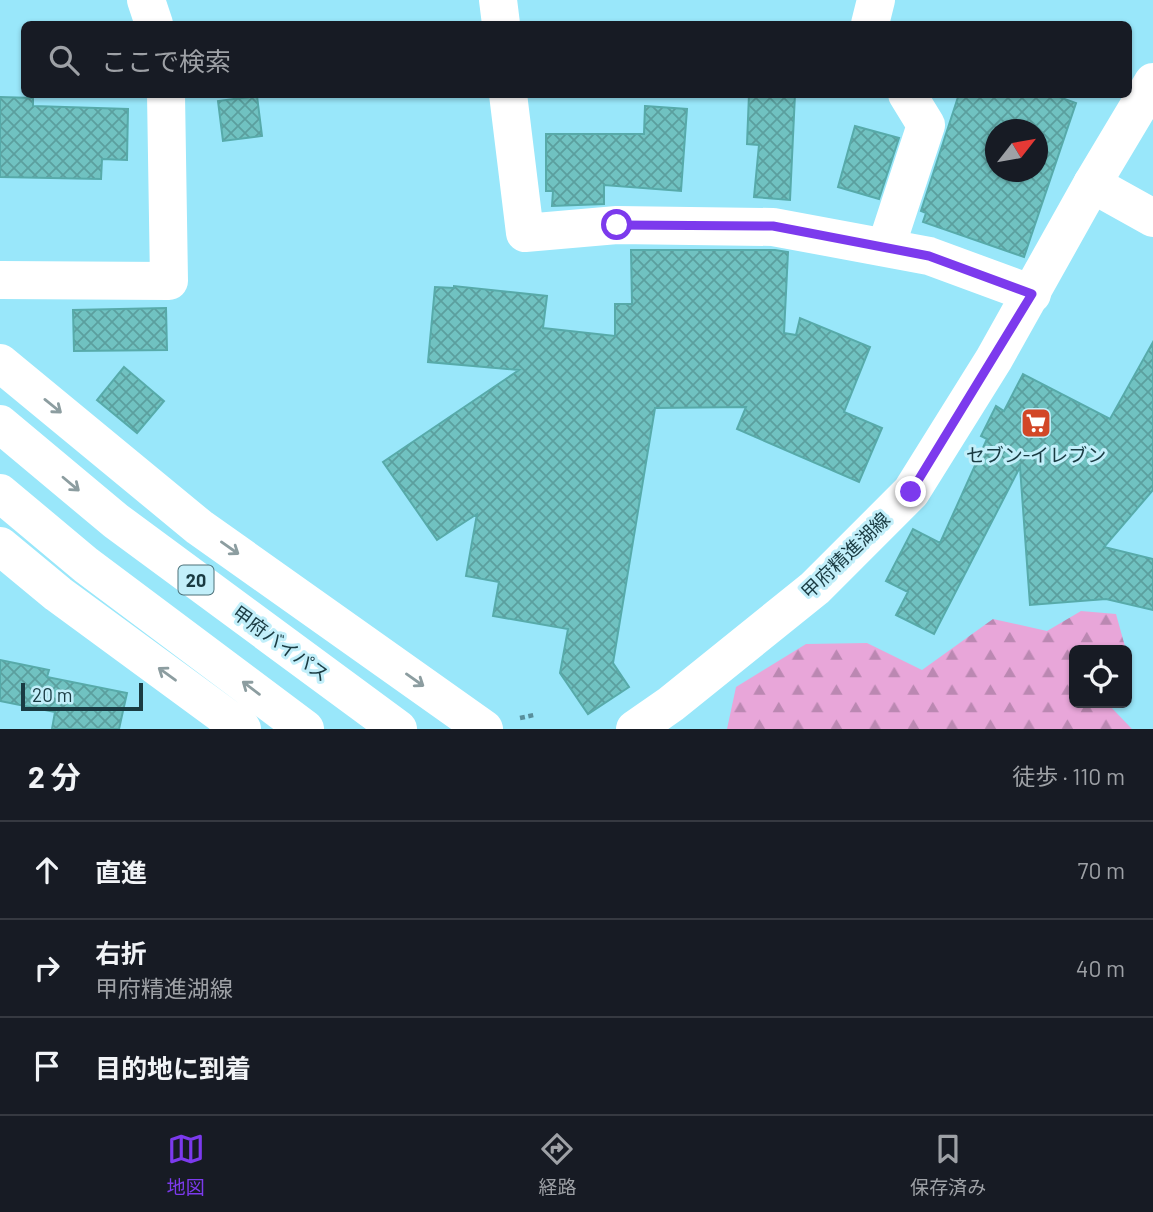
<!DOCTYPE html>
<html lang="ja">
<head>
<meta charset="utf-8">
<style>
  body { margin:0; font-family:Barlow,"Noto Sans JP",sans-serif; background:#20242c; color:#f1f3f6 }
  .controls { position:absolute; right:21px; bottom:21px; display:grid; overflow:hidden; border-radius:10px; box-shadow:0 2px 5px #0004 }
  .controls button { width:63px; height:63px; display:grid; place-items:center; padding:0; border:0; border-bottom:2px solid #363941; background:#171b24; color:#f1f3f6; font:35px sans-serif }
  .compass { position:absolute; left:985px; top:119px; width:63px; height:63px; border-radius:50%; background:#171b24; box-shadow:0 2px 5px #0004; rotate:59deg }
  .scale { position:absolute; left:21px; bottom:18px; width:122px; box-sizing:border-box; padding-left:7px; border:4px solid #1a3b42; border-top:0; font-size:19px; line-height:24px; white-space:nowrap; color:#1a3b42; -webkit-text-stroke:5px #c2effa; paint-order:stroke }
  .stop { position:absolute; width:21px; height:21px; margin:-16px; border:5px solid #7c3aed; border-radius:50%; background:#fff }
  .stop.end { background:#7c3aed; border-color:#fff; box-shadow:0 2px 7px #0008 }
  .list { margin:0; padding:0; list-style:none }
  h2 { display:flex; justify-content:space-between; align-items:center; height:91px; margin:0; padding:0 28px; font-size:30px }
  h2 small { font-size:23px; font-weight:400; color:#9ea1a6 }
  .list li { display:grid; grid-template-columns:46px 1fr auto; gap:21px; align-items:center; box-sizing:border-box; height:98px; padding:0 28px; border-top:2px solid #363941 }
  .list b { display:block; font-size:26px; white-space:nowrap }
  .list p { margin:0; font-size:23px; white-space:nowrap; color:#9ea1a6 }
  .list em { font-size:23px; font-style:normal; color:#9ea1a6 }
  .icon { flex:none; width:38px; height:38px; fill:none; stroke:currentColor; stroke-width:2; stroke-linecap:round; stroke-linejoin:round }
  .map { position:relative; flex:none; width:1153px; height:729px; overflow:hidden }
  .search { position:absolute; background:#171b24; box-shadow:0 2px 5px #0004; left:21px; right:21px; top:21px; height:77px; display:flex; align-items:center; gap:18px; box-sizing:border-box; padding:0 24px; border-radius:10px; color:#9ea1a6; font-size:26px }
  .sheet { height:385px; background:#171b24 }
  nav { display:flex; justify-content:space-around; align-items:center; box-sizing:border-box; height:98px; border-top:2px solid #363941; background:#171b24; font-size:19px; color:#9ea1a6 }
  nav a { display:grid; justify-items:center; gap:4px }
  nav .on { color:#7c3aed }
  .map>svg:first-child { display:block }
  .forest { fill:url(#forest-firs) }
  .building { fill:url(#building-cross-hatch); stroke:#57aaa9; stroke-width:2; fill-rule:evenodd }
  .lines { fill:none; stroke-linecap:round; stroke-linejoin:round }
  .path { stroke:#588f9c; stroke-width:4.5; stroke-dasharray:5 3.5; stroke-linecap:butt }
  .minor { stroke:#fff; stroke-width:38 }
  .major { stroke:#fff; stroke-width:38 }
  .highway { stroke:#fff; stroke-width:38 }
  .oneway { stroke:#8c9da0 }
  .route { stroke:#7c3aed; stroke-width:9 }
  .labels { text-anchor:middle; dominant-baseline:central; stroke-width:6; stroke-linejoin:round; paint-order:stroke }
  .shield { fill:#c2effa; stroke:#4c7179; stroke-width:2 }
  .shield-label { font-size:18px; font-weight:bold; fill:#1a3b42 }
  .poi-label { font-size:19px; fill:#1a3b42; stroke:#c2effa }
  .street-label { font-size:19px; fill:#1a3b42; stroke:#c2effa }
</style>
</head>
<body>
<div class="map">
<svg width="1153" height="729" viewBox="0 0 1153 729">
  <defs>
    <pattern id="forest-firs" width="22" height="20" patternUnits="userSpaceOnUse" patternTransform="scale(1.75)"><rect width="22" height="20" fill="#e8a6d9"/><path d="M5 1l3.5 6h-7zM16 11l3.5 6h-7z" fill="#bb88b2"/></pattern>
    <pattern id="building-cross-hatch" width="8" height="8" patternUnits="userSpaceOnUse" patternTransform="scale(1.75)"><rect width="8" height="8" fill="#70c2c1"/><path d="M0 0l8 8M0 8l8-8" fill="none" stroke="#5b9f9e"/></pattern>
  </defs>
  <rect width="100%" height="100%" fill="#99e7fa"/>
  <!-- forest -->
  <path class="forest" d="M1081 611 1116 614 1126 650H1074V703H1110L1109 705 1132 729H727L736 687 806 644 867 643 922 670 993 619 1047 631Z"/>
  <!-- building -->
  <path class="building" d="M749 94H795L790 200 754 197 759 145 747 144Z
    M959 94H1051L1076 103 1024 257 923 222 926 213 921 211ZM996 130H1038V172H996Z
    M257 96 262 136 223 141 218 101Z
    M0 97 33 98V106L128 109 127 160 102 159 101 179 0 177Z
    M645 106 687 109 681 191 604 185V204L552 206 553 191H546V134H644Z
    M855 126 899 138 879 199 838 187Z
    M631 250H775L788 252 784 333 796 335 800 318 870 347 844 412 882 428 859 482 737 429 746 407 655 408 613 663 629 687 588 714 560 673 568 629 493 616 499 582 466 576 477 514 437 540 383 462 519 370 428 362 435 287 454 288V286L547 296 543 328 615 336V304H632Z
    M166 308 167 350 74 351 73 310Z
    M1153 342V490L1104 547 1153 559V610L1106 599 1030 605 1020 467 934 634 896 615 908 592 886 581 913 529 940 543 987 439 981 436 996 406 1004 411 1023 374 1110 419Z
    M124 367 164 401 137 433 97 400Z
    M0 660 49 670 47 677 127 693 119 729H52L55 712 0 701Z"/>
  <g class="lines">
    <!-- path -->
    <path class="path" d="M520 718 534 715"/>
    <!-- minor -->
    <path class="minor" d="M146 0 154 24
      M498 0 501 24
      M870 24 876 0
      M508 94 525 233 617 225 773 227 929 256 1032 294
      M1092 184 1153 218
      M886 247 926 125 907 94
      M0 280 169 281 166 94"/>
    <!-- major -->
    <path class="major" d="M635 729 671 704 815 588 911 492 994 359 1092 184 1153 82"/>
    <!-- highway -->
    <path class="highway" d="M0 363 199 527 484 729
      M0 424 116 521 398 729
      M0 493 86 565 305 729
      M0 546 58 594 242 729"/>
  </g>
  <!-- one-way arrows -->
  <defs><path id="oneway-shaft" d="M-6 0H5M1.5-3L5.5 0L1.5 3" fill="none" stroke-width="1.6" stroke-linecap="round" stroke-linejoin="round" transform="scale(1.75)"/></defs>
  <g class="oneway">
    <use href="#oneway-shaft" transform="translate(53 406) rotate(39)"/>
    <use href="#oneway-shaft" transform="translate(71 484) rotate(40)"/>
    <use href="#oneway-shaft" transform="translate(230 548) rotate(35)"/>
    <use href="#oneway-shaft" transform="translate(167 674) rotate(-144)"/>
    <use href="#oneway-shaft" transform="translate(415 680) rotate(35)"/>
    <use href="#oneway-shaft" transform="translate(251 688) rotate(-143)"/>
  </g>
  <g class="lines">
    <!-- route -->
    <path class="route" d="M617 225 773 226 929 256 1032 294 911 492"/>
  </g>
  <!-- icons -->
  <defs>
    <g id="supermarket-square" transform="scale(1.575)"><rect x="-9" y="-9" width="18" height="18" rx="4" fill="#d24727" stroke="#c2effa"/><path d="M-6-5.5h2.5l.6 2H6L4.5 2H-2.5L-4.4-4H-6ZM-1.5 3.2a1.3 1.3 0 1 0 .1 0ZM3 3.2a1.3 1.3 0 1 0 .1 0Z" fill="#fff"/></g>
  </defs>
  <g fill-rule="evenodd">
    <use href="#supermarket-square" x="1036" y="423"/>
  </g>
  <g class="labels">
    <!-- shield labels -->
    <rect class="shield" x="178.5" y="565.5" width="35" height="29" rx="5"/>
    <g class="shield-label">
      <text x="196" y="580">20</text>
    </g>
    <!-- poi labels -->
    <g class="poi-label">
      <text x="1036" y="454">セブン-イレブン</text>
    </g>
    <!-- street labels -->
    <g class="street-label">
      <text transform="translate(845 555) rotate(-44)">甲府精進湖線</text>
      <text transform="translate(281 643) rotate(36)">甲府バイパス</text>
    </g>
  </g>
</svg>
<div class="controls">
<button><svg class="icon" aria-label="locate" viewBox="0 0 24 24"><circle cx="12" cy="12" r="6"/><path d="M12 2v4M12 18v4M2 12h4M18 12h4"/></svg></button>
</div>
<svg class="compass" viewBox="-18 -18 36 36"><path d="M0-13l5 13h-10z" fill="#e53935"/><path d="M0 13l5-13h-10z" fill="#9ea1a6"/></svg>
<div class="scale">20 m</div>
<div class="stop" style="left:617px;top:225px"></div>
<div class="stop end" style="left:911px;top:492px"></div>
<div class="search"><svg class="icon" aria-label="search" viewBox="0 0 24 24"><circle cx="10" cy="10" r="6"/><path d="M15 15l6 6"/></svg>ここで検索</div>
</div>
<section class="sheet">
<h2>2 分<small>徒歩 · 110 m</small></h2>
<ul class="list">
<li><svg class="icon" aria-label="ahead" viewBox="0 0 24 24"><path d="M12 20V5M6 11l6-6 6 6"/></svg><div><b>直進</b></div><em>70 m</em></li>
<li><svg class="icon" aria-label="right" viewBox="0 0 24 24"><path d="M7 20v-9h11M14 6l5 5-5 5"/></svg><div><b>右折</b><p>甲府精進湖線</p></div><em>40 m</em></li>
<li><svg class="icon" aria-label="arrive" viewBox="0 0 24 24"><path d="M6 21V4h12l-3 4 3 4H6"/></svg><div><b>目的地に到着</b></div></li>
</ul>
</section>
<nav>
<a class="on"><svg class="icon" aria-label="map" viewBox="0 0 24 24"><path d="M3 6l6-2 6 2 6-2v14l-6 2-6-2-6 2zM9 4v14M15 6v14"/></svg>地図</a>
<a><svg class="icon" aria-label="directions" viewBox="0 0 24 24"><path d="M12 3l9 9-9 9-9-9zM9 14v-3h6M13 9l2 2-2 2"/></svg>経路</a>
<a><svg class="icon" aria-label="saved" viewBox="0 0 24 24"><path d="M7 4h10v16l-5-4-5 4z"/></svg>保存済み</a>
</nav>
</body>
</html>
